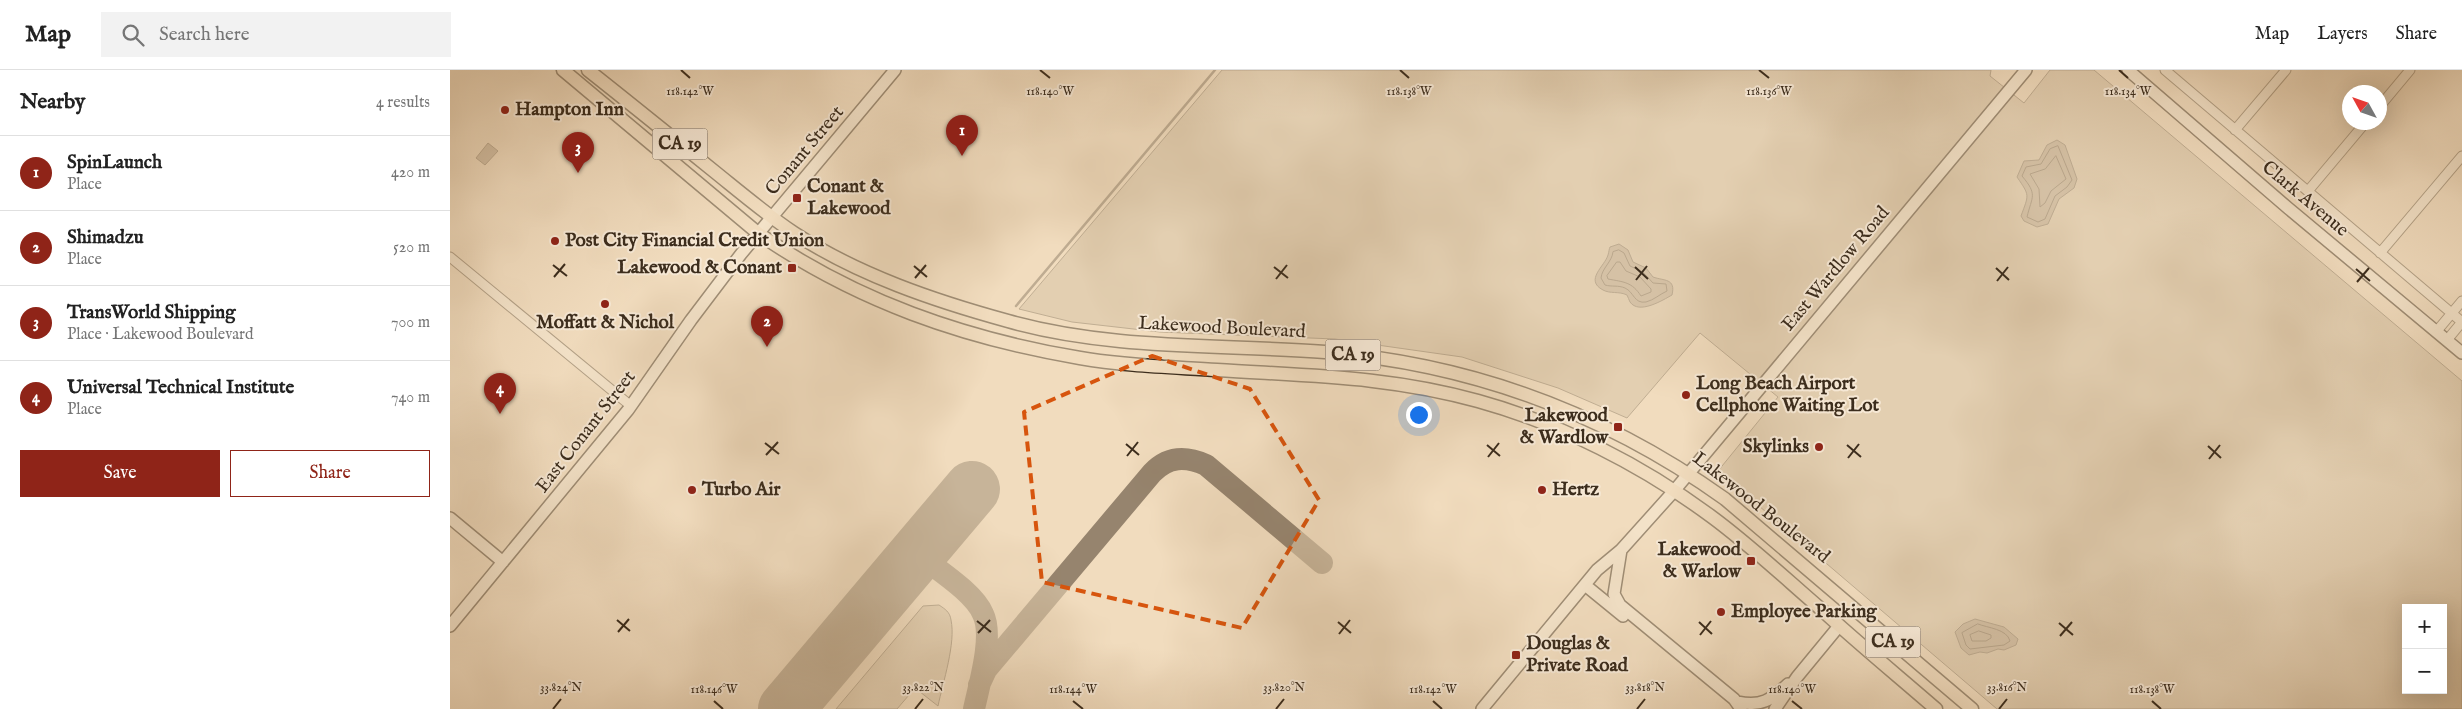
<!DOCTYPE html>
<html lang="en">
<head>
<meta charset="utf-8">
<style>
  body { margin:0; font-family:"IM FELL English",serif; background:#f2f2f2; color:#222 }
  .controls { position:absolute; right:15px; bottom:15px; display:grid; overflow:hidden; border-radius:0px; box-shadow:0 5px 20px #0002 }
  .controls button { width:45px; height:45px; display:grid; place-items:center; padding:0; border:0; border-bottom:1px solid #e0e0e0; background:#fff; color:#222; font:25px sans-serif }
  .compass { position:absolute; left:1892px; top:15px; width:45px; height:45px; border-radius:50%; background:#fff; box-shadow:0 5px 20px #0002; rotate:310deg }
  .you { position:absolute; left:968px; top:344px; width:18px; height:18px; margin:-12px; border:4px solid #fff; border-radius:50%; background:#1a73e8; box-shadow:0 0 0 8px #1a73e833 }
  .badge { display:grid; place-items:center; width:32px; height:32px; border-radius:50%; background:#8f2418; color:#fff; font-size:16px; font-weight:700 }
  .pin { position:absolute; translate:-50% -41px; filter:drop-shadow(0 1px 2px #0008) }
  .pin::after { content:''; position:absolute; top:26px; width:18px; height:15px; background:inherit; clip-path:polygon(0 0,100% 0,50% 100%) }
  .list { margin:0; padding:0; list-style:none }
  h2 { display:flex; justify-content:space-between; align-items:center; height:65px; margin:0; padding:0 20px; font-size:21px }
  h2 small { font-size:16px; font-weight:400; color:#767676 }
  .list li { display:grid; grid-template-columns:32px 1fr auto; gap:15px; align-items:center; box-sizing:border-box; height:75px; padding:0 20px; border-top:1px solid #e0e0e0 }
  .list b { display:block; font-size:19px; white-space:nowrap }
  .list p { margin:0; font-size:16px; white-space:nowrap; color:#767676 }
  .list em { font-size:16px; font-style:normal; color:#767676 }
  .actions { display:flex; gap:10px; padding:15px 20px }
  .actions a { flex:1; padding:11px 0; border:1px solid #8f2418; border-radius:0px; text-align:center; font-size:18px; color:#8f2418 }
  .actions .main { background:#8f2418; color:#fff }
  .icon { flex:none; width:28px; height:28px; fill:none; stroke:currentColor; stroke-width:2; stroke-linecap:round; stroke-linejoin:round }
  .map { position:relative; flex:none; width:2012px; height:639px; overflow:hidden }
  header { display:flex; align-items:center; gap:30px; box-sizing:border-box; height:70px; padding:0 25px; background:#fff; border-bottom:1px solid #e0e0e0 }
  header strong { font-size:24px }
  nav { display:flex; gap:28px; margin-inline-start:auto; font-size:18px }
  .search { width:350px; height:45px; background:#f2f2f2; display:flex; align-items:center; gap:12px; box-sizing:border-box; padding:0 18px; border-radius:0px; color:#767676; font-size:19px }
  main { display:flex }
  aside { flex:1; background:#fff }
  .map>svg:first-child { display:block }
  .green { fill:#d2bea3; stroke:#877660; fill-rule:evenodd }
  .water { fill:#b3a087; stroke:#83725d }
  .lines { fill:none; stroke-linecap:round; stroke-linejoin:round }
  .shore { stroke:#786652; stroke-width:1 }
  .stream { stroke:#83725d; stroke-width:2.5 }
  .taxiway { stroke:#96846e; stroke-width:22 }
  .runway { stroke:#96846e; stroke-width:56 }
  .street-casing { stroke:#695945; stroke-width:11 }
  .secondary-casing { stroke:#3c2d1d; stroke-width:14 }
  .primary-casing { stroke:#3c2d1d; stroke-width:15 }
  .street { stroke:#f6e8d5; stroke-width:9 }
  .secondary { stroke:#f6e8d5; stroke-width:11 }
  .primary { stroke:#f1dcbe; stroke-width:12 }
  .marked { fill:none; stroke:#d7550e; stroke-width:4; stroke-dasharray:10 6; stroke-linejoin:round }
  .ticks { fill:none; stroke:#3c2d1d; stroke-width:2 }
  .poi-dot { fill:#8f2418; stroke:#f6e8d5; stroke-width:2 }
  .labels { text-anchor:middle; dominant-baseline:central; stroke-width:4; stroke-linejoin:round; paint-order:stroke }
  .shield { fill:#f6e8d5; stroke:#746554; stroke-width:1 }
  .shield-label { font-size:18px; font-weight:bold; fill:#3c2d1d }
  .poi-label { font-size:19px; font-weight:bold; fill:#3c2d1d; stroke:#f6e8d5; text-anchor:start }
  .street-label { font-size:19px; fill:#3c2d1d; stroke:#f6e8d5 }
  .ticks-label { font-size:12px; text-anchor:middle; fill:#3c2d1d; stroke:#f6e8d5; stroke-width:4; stroke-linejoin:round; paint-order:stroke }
</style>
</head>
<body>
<header>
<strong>Map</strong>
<div class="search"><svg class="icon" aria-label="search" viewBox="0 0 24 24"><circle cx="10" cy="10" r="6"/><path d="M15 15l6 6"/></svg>Search here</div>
<nav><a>Map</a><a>Layers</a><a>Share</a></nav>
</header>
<main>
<aside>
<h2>Nearby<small>4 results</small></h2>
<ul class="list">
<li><span class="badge">1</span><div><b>SpinLaunch</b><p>Place</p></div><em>420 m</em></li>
<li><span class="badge">2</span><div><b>Shimadzu</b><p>Place</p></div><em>520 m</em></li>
<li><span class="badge">3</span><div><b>TransWorld Shipping</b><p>Place · Lakewood Boulevard</p></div><em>700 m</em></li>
<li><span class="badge">4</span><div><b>Universal Technical Institute</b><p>Place</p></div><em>740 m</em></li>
</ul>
<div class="actions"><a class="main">Save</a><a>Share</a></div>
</aside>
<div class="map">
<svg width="2012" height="639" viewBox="0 0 2012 639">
  <rect width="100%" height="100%" fill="#f1dcbe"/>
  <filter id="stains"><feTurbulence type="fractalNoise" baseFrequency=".004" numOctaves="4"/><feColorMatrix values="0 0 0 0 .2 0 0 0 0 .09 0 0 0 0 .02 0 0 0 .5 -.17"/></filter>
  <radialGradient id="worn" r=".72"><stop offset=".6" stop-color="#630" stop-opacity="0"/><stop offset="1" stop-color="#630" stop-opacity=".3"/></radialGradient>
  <!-- green -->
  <path class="green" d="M772 0H1541L1540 6 1574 33 1600 0H1644L2012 311V639H1547L1268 401 1328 327 1250 263 1177 348 1108 318 1012 287 885 269 710 262 622 252 569 239ZM1956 538H1993V620H1956Z
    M489 535C495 539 500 542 501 550 506 573 493 612 488 636L465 618 447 639H386L473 536Z"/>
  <!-- water -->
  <path class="water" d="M1607 70 1615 75 1627 109 1624 118 1609 129 1598 154 1587 157 1574 151 1571 146C1579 124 1580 126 1567 107L1574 91 1589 90 1597 75Z
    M38 73 48 81 35 95 26 88Z
    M1169 174 1178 180 1183 192 1196 198 1203 207C1214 211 1226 208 1222 225 1213 230 1189 245 1180 232 1179 230 1178 227 1177 225 1169 221 1160 224 1153 220 1134 210 1155 196 1158 185 1159 182 1159 179 1160 177Z
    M1525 549 1554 557 1568 569 1566 575 1554 580 1548 579 1537 583 1530 582 1519 585 1511 578 1505 562 1513 554Z"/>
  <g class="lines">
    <!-- shore -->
    <path class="shore" d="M1608 76 1622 110 1617 117 1605 126 1595 149 1588 152 1577 147C1582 126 1588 125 1572 106L1576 97 1591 94 1600 79Z
      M1606 86 1616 109 1601 121 1595 133 1590 137 1589 119 1580 104 1595 99Z
      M1169 180 1174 183 1180 196 1193 202 1203 213 1216 214 1217 221C1210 224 1204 230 1196 232 1184 234 1184 222 1175 218 1168 215 1162 217 1155 215L1151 208C1152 198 1162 192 1163 182Z
      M1167 192H1170L1176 201 1190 207 1201 219V222L1191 226C1182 212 1174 212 1158 209L1157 206Z
      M1528 554C1538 558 1557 559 1560 571L1554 575 1520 579 1516 575 1512 563Z
      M1529 561 1541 565V568L1536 571H1522L1520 565Z"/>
    <!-- stream -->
    <path class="stream" d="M566 236 765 0"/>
    <!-- taxiway -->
    <path class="taxiway" d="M468 484C486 499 524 522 533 544 544 566 529 615 524 639
      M529 615 536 600 702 403C718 386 736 386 756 395L872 493"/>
    <!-- runway -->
    <path class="runway" d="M336 639 522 419"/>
    <!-- street casing -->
    <g class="street-casing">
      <path id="street" d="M1715 0 2012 252 1997 270
        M1930 36 1960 0
        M1785 60 1836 0
        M1858 121 1916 52
        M1930 183 2012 86
        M0 187 181 336
        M1986 262 2012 231"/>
    </g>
    <!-- secondary casing -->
    <g class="secondary-casing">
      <path id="secondary" d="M1678 0 1838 138 2012 283
        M0 448 53 492
        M1171 480 1164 524 1170 535 1284 629 1291 639
        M1135 515 1173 546
        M0 556 178 340 241 250 291 184 445 0
        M1288 632C1311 637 1321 630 1338 614
        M1032 639 1147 500 1171 480 1224 421 1576 0
        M1325 639 1347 607 1389 556"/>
    </g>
    <!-- primary casing -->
    <g class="primary-casing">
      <path id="primary" d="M113 0 309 164C407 231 512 268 630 288 675 296 722 297 767 300 859 306 938 306 1028 331 1111 354 1192 395 1262 447 1300 475 1336 509 1372 540 1409 574 1448 606 1486 639
        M138 0C181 34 223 68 265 102 291 123 317 145 344 163 408 205 485 231 558 251 661 280 769 274 875 282 1022 294 1156 344 1275 429L1522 639"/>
    </g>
    <!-- street -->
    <use href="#street" class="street"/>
    <!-- secondary -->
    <use href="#secondary" class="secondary"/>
    <!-- primary -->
    <use href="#primary" class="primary"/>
  </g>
  <!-- marked area -->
  <path d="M0 0H2012V639H0ZM702 286 800 319 869 430 792 558 592 512 574 342Z" fill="#f1dcbe" fill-opacity=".55" fill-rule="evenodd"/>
  <path class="marked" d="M702 286 800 319 869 430 792 558 592 512 574 342Z"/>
  <!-- ticks -->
  <path class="ticks" d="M231 0 240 8M590 0 600 8M950 0 959 8M1309 0 1319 8M1669 0 1678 8M103 195 117 206M464 196 477 207M824 197 838 208M1185 197 1198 209M1546 198 1559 210M1906 199 1920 211M104 207 115 194M465 208 476 195M826 209 837 195M1186 210 1197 196M1547 211 1558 197M1907 212 1919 198M315 373 329 384M676 374 689 385M1037 375 1050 386M1397 375 1411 387M1758 376 1771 388M316 385 328 372M677 386 688 372M1038 387 1049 373M1398 388 1409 374M1759 389 1770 375M167 550 180 561M527 551 541 562M888 552 901 563M1249 552 1262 564M1609 553 1623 565M168 562 179 549M528 563 540 550M889 564 900 550M1250 565 1261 551M1610 566 1622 552M264 631 273 639M623 631 633 639M983 631 992 639M1342 631 1352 639M1702 631 1711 639M103 639 111 629M465 639 473 629M826 639 834 629M1187 639 1195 629M1549 639 1557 629"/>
  <!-- markers -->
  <g class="poi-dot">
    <circle cx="55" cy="40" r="5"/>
    <rect x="342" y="123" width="10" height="10" rx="2.5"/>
    <circle cx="105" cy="171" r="5"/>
    <rect x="337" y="193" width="10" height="10" rx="2.5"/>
    <circle cx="155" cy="234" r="5"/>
    <circle cx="1236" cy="325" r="5"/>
    <rect x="1163" y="352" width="10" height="10" rx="2.5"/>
    <circle cx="1369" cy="377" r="5"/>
    <circle cx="242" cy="420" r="5"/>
    <circle cx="1092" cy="420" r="5"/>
    <rect x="1296" y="486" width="10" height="10" rx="2.5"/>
    <circle cx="1271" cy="542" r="5"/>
    <rect x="1061" y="580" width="10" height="10" rx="2.5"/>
  </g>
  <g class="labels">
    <!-- shield labels -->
    <g class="shield">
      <rect x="202.5" y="58.5" width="55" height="31" rx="4"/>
      <rect x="875.5" y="269.5" width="55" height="31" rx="4"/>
      <rect x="1415.5" y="556.5" width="55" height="31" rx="4"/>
    </g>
    <g class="shield-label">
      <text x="230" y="74">CA 19</text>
      <text x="903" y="285">CA 19</text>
      <text x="1443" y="572">CA 19</text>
    </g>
    <!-- poi labels -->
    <g class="poi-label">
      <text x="65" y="40">Hampton Inn</text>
      <text x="357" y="117">Conant &amp;<tspan x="357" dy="22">Lakewood</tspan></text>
      <text x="115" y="171">Post City Financial Credit Union</text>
      <text x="332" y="198" text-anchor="end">Lakewood &amp; Conant</text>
      <text x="155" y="253" text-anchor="middle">Moffatt &amp; Nichol</text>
      <text x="1246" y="314">Long Beach Airport<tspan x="1246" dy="22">Cellphone Waiting Lot</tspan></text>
      <text x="1158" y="346" text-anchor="end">Lakewood<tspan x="1158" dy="22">&amp; Wardlow</tspan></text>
      <text x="1359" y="377" text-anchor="end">Skylinks</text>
      <text x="252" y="420">Turbo Air</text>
      <text x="1102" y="420">Hertz</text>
      <text x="1291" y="480" text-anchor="end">Lakewood<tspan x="1291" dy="22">&amp; Warlow</tspan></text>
      <text x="1281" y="542">Employee Parking</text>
      <text x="1076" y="574">Douglas &amp;<tspan x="1076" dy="22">Private Road</tspan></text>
    </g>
    <!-- street labels -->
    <g class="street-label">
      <text transform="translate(355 81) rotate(-50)">Conant Street</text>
      <text transform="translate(1855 129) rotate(40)">Clark Avenue</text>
      <text transform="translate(1386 199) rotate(-50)">East Wardlow Road</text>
      <text transform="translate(772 258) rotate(3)">Lakewood Boulevard</text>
      <text transform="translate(136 362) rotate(-52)">East Conant Street</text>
      <text transform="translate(1311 438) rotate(38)">Lakewood Boulevard</text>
    </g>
  </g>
  <g class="ticks-label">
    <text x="240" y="25">118.142°W</text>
    <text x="959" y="25">118.138°W</text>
    <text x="1678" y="25">118.134°W</text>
    <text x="600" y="25">118.140°W</text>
    <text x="1319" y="25">118.136°W</text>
    <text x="111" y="621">33.824°N</text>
    <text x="473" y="621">33.822°N</text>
    <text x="834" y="621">33.820°N</text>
    <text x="1195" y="621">33.818°N</text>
    <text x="1557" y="621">33.816°N</text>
    <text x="264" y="623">118.146°W</text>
    <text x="623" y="623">118.144°W</text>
    <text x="983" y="623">118.142°W</text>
    <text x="1342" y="623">118.140°W</text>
    <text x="1702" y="623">118.138°W</text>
  </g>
  <rect width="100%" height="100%" filter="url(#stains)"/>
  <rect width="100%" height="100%" fill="url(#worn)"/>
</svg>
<div class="controls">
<button>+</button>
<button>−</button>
</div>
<svg class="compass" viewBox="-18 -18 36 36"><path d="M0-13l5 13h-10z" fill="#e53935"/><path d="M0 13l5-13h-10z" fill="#767676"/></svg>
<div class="you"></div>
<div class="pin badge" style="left:512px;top:86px">1</div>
<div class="pin badge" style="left:317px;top:277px">2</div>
<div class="pin badge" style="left:128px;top:103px">3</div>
<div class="pin badge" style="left:50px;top:344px">4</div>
</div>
</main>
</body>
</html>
